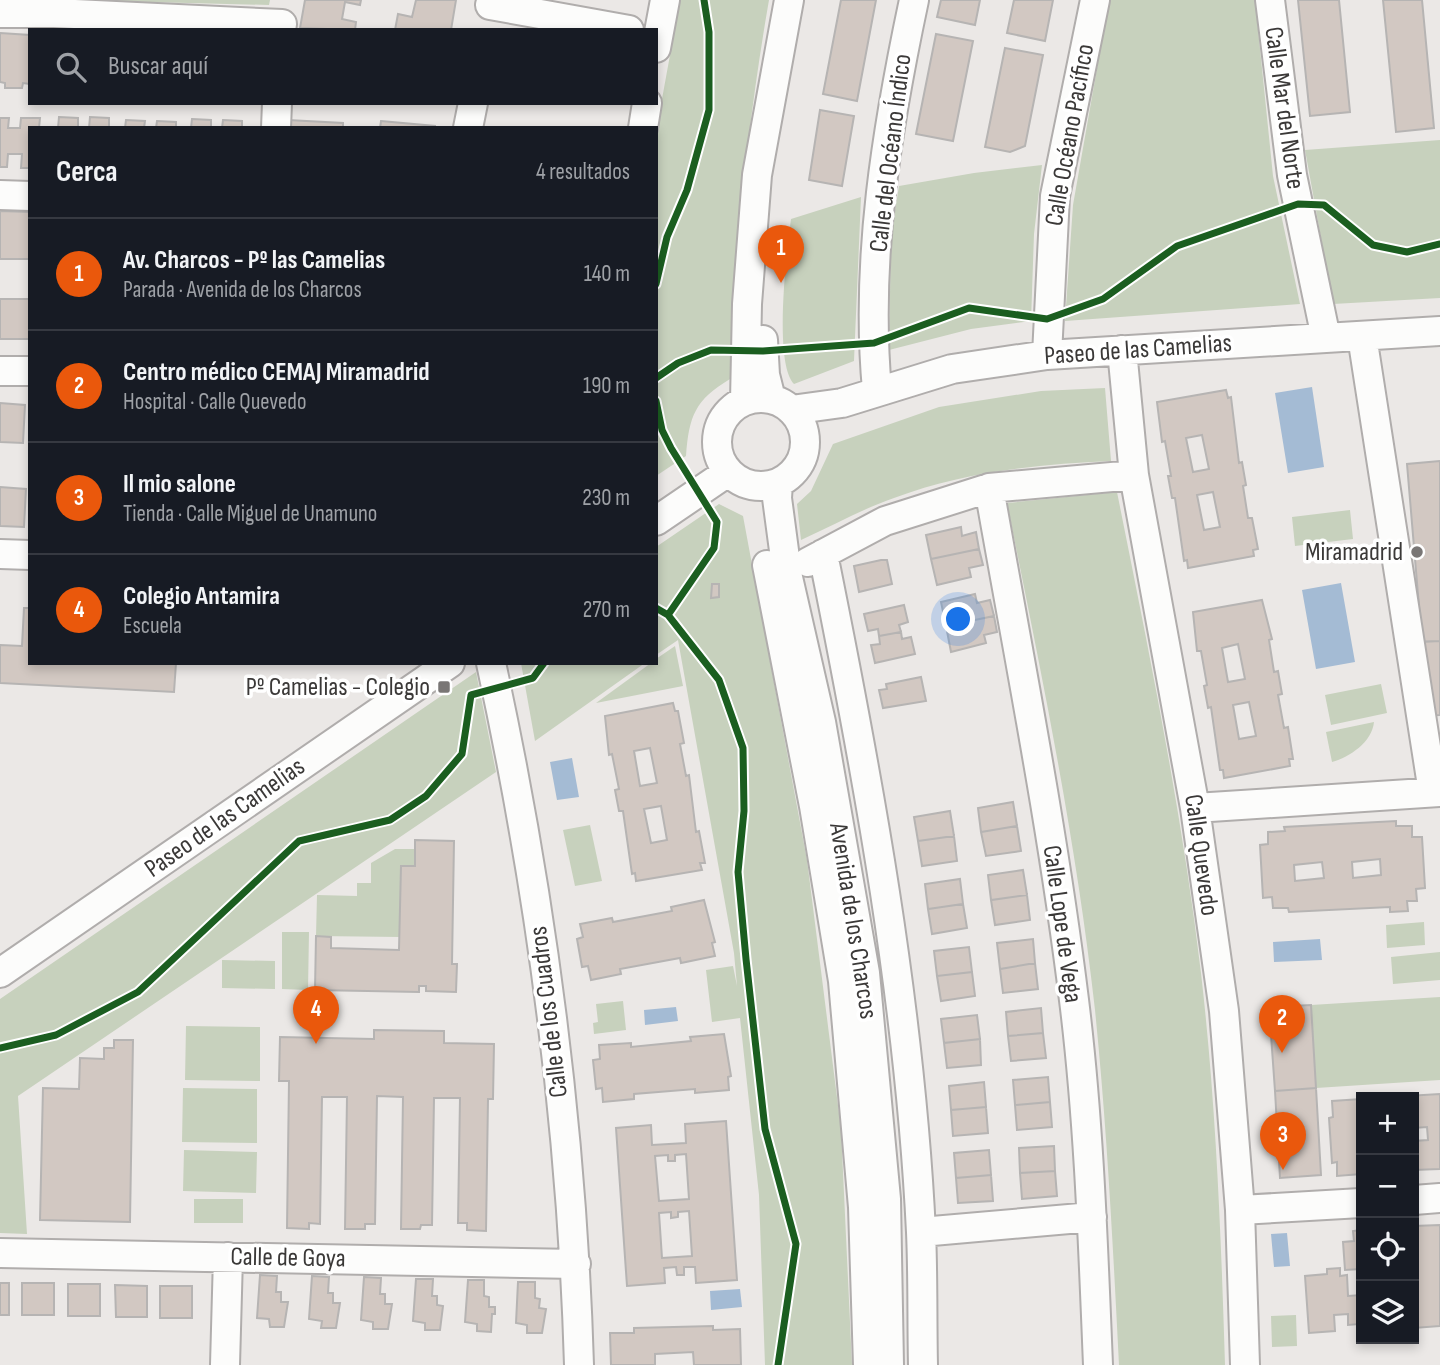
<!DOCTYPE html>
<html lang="es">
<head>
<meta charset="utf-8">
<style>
  body { margin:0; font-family:"Sofia Sans Condensed",sans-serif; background:#242831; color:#f1f3f6 }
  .controls { position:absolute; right:21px; bottom:21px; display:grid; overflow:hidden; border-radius:0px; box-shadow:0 4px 10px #0003 }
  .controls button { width:63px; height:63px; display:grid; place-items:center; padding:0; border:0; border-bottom:2px solid #363941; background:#171b24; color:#f1f3f6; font:35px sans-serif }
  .you { position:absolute; left:959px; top:620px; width:24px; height:24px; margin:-18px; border:5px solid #fff; border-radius:50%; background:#1a73e8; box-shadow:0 0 0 10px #1a73e833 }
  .badge { display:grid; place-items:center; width:46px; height:46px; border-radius:50%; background:#ea580c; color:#fff; font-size:23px; font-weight:700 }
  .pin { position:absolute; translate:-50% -58px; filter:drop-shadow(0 2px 4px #0008) }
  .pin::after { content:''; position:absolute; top:37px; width:24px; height:21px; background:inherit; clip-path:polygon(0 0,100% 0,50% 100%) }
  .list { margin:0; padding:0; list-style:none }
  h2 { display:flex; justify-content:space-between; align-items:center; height:91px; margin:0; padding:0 28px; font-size:30px }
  h2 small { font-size:23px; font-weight:400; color:#9ea1a6 }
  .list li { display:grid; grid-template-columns:46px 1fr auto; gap:21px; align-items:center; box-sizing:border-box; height:112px; padding:0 28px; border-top:2px solid #363941 }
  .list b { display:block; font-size:26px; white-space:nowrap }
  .list p { margin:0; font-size:23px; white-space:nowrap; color:#9ea1a6 }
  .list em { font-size:23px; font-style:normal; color:#9ea1a6 }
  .icon { flex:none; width:38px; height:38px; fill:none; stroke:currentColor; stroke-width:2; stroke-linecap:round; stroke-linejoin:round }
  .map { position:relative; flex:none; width:1440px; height:1365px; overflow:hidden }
  .search { position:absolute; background:#171b24; box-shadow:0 4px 10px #0003; left:28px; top:28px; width:630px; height:77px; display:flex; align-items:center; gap:18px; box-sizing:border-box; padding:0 24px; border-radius:0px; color:#9ea1a6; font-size:26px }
  .panel { position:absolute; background:#171b24; box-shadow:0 4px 10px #0003; left:28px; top:126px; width:630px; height:539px; border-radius:0px }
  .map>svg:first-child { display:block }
  .green { fill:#c7d1bd }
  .water { fill:#a4bbd4 }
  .building { fill:#d2c8c2; stroke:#b6b4b3; stroke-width:2; fill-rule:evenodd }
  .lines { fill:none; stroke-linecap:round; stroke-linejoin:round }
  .minor-casing { stroke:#b0adac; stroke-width:32 }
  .minor { stroke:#fcfcfb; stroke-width:28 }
  .cycleway-casing { stroke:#fff; stroke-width:11 }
  .cycleway { stroke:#1b5e20; stroke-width:7 }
  .poi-dot { fill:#797675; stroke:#fff; stroke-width:2.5 }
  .labels { text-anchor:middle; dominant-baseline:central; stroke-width:7; stroke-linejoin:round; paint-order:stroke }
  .street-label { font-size:26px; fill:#3b3938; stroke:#fff }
  .poi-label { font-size:26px; fill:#3b3938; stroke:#fff; text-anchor:end }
</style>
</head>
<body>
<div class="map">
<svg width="1440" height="1365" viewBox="0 0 1440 1365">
  <rect width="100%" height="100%" fill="#ebe8e6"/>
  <!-- green -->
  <path class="green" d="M72 0H270L269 5Z
    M680 0H769C747 126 735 251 730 379 695 400 689 416 686 456L656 476V132Z
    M1109 0H1255L1273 176 1300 304 1065 321 1073 205Z
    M1440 140V298L1333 304 1305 150Z
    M1042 165 1034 234 1031 321 971 329 889 350 891 235 899 186 974 173Z
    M861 197 854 361 794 384C773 362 787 250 791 219Z
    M1105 388 1111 461C1038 464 963 472 894 498 862 509 832 526 801 540L797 504 811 491 833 444 939 407 1041 391Z
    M1117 492C1149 652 1182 812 1201 973 1216 1103 1221 1234 1225 1365H1119C1113 1247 1107 1128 1095 1010 1076 839 1041 671 1007 503Z
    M719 504 743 516 807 860 841 1129 852 1365H765L759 1195 740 1018 712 1022 706 970 733 966 737 986 734 953 678 640 656 655V547Z
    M1350 510 1353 539 1295 546 1292 517Z
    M675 646 683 686 596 703 651 663H656V659Z
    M521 663H645L535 741Z
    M476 672 496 772 18 1096 27 1234 0 1233V999Z
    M1381 684 1387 713 1331 725 1325 695Z
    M1374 722C1372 742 1350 757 1332 762L1326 732Z
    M590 825 602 881 575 886 563 830Z
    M395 849H415V866H401V937L316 936 317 895 357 896V883H371V863Z
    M1424 922 1425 945 1387 948 1386 925Z
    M282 932H309L308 990 282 989Z
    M1440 952V980L1393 984 1391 957Z
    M222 960 275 961V989L222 988Z
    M1440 997V1080L1316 1088 1311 1005Z
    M623 1001 626 1030 594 1034 593 1023 598 1022 596 1004Z
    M186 1026 260 1027V1081L185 1080Z
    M183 1088 257 1089V1143L182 1142Z
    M184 1150 257 1152 256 1193 183 1191Z
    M194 1199H243V1223H194Z
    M1296 1315 1297 1346 1272 1347 1271 1316Z"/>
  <!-- water -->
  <path class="water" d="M1312 387 1324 467 1288 473 1275 393Z
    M1341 583 1355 662 1316 669 1302 590Z
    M572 758 579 797 557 800 550 762Z
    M1320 939 1322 960 1274 962 1273 942Z
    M676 1007 678 1021 645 1025 644 1010Z
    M1287 1233 1290 1266 1274 1267 1271 1234Z
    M740 1289 742 1307 711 1310 710 1291Z"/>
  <!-- building -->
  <path class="building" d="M305 0H361L360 5 345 2 342 19 356 22 355 30 300 28Z
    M416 0H456L451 30H395L398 14 412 17Z
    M841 0H876L857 101 823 94Z
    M941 0H980L975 25 937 17Z
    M1014 0H1053L1045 41 1007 33Z
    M1298 0H1339L1350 112 1310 116Z
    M1383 0H1422L1434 128 1396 132Z
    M0 33 30 35V84L23 83 22 88H5V83L0 82Z
    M936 34 973 41 953 141 916 134Z
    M1005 48 1043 55 1025 146 1010 152 985 147Z
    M820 110 854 116 842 186 809 180Z
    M59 117 78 118V127L89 128 90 117 109 118V128H58Z
    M0 118H9L8 128H20L21 118H40L39 128H30V168H21L22 154H8L7 167H0Z
    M192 119 211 120V128H191Z
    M126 120 145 121 144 128H125Z
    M223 120 242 121V128H222Z
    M288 120 343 123V128H288Z
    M157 121 176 122V128H156Z
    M381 121 435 126V128H380Z
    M0 211 30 212V259H0Z
    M0 299H30V339H0Z
    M1226 390 1228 398 1231 397 1239 463 1242 462 1246 485 1243 486 1248 518H1252L1258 549 1253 550 1254 556 1188 568 1187 560 1184 561 1175 498H1172L1168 476H1171L1165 441 1162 442 1157 402ZM1202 435 1209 469 1193 472 1186 438ZM1213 492 1220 527 1204 530 1197 495Z
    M0 403 25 405 23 443 0 442Z
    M1440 461V641L1422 642 1407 464Z
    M0 487 26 489 24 527 0 526Z
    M961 527 962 536 976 532 979 549 931 559 926 535Z
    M979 549 983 565 969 568 971 577 937 585 931 559Z
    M881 560H887L892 584 859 592 854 566Z
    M712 584H719V597L711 598Z
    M975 594 977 603 990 600 994 616 946 626 941 602Z
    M1262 600 1272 639 1269 640 1274 672 1278 671 1282 694 1278 695 1284 728 1288 727 1293 759H1289L1290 766 1224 778 1223 770H1220L1211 707 1208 708 1204 686 1207 685 1201 651H1197L1193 612ZM1238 644 1245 679 1228 682 1222 648ZM1249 702 1256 736 1239 739 1233 705Z
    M904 605 908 622 899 625 901 632 879 636 878 629 868 631 864 614Z
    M24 608H30V663H176L174 692 0 683V645L22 646Z
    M994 616 997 632 984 635 986 643 951 652 946 626Z
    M901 632 902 639 911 637 915 654 875 663 871 645 880 644 879 636Z
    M1440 641V715L1421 716 1409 642Z
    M921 677 926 701 883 708 879 690 887 689 886 684Z
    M673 703 675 711H678L684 743 680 744 686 776 689 775 696 832 699 831 705 863H700L702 870 636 881 635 873 632 874 623 811H619L615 790 619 789 612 754 609 755 605 716ZM650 748 657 783 640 786 634 751ZM661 806 667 840 651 843 644 809Z
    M1013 802 1017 826 981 832 978 808Z
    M950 811 954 836 918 841 914 817Z
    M1396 821V826H1412V837H1422L1425 888 1416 889 1417 901H1407L1408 911 1390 912V907L1289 912 1288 908H1273L1272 897 1263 898 1260 845 1268 844V832L1285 831 1284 827ZM1380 859 1381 875 1353 878 1352 862ZM1322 862 1324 878 1295 881 1294 865Z
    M1017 826 1021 851 986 856 981 832Z
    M954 836 957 861 922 866 918 841Z
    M415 840 454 841 452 964H457L456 992 426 991V986H419V992L315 990 316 936 331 937V948L399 950 401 866H415Z
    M1023 870 1027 895 991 900 988 875Z
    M960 879 963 904 928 909 925 884Z
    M1027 895 1030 920 995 925 991 900Z
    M704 900 715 942 712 943 715 956 681 963 680 958 620 969 621 974 591 980 588 966 582 967 577 939 583 937 580 924 612 918 613 922 672 911 671 907Z
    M963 904 967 928 932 934 928 909Z
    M1033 939 1035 963 1000 969 997 943Z
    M969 947 972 972 937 976 934 951Z
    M1035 963 1038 989 1003 993 1000 969Z
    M972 972 975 996 941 1001 937 976Z
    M1311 1005 1316 1088 1275 1091 1269 1007Z
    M1041 1008 1043 1033 1008 1036 1006 1012Z
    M977 1015 980 1039 944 1043 941 1019Z
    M374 1030 444 1031V1043L494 1044 493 1099H488L486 1231 467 1230V1223H458L460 1098H434L432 1225H421L420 1229H401L403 1097 377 1096 375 1224H365V1229H345L347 1097H322L320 1224 309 1223V1229L287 1228 289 1081H279L280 1037 374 1039Z
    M1043 1033 1046 1058 1011 1061 1008 1036Z
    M724 1034 731 1076 728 1077 729 1090 695 1093V1089L634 1094V1099L603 1102 602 1088 596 1089 593 1060 600 1059 599 1045 631 1043V1047L691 1041 690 1037Z
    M980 1039 981 1065 947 1068 944 1043Z
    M114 1040H133L130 1222 40 1220 43 1088 79 1089 80 1058 104 1059V1048H114Z
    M1048 1077 1050 1102 1015 1105 1013 1080Z
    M984 1082 986 1107 951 1110 949 1086Z
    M1316 1088 1321 1175 1280 1178 1275 1091Z
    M1440 1094V1169L1414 1170V1141L1428 1140 1427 1127 1414 1128V1097H1390Z
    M1361 1099V1132H1357V1145H1361V1174L1337 1176V1162L1332 1163 1329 1118 1333 1117 1332 1101Z
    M1050 1102 1052 1127 1017 1130 1015 1105Z
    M986 1107 988 1133 953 1136 951 1110Z
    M726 1121 737 1280 696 1283 695 1267H684V1275H677L676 1267 664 1268 665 1283 627 1286 616 1128 651 1125 652 1145 686 1143 685 1124ZM686 1154 689 1199 659 1201 655 1156 668 1155V1161H675V1155ZM689 1211 692 1256 662 1258 659 1213 671 1212V1218L678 1217V1212Z
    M1054 1146 1055 1171 1020 1173 1019 1148Z
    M989 1150 991 1175 956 1178 954 1153Z
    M1055 1171 1057 1196 1022 1199 1020 1173Z
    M991 1175 993 1201 958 1203 956 1178Z
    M1440 1225V1326L1414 1328V1226Z
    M1361 1230V1269L1345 1270 1343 1242 1354 1241 1353 1231Z
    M1340 1268V1276L1347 1275 1348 1296 1361 1295V1331L1359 1324 1348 1325V1314L1334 1315 1335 1331 1309 1333 1305 1276 1327 1274V1269Z
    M260 1275 277 1276 276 1292H281V1302H288L284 1327H270L269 1319 257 1318Z
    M312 1276 329 1277 328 1293H333V1303H340L336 1328H321L322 1321 309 1319Z
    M364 1277 381 1278 380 1294H385V1304H392L388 1329H373V1322L361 1320Z
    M416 1279H433L432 1296H437V1305L443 1306 440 1330H425V1323L413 1321Z
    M468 1280H484V1296L489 1297V1307H495V1314H492L491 1332 477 1331V1324L465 1322Z
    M518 1282H535V1298L540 1299 539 1308 546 1309 542 1333H527V1325L516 1323Z
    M0 1283H9V1315H0Z
    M22 1283H54V1315H22Z
    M68 1284H100V1316H68Z
    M115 1285 147 1286V1317H116Z
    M160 1286H192V1318H160Z
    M713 1326V1330L740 1329 741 1365H694L693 1352 655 1354V1365H611L610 1333H634V1328Z"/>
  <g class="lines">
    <!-- minor casing -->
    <g class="minor-casing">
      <path id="minor" d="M1270 0 1292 175 1326 338
        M490 5 629 30
        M0 13H54L282 24
        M656 48 665 0
        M276 128 277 103
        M468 128 473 103
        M643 128 647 103
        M0 195 30 196
        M1362 336 1433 792
        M763 340 765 375 771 399
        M1122 350 1134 475 1195 808 1224 1011 1240 1210 1245 1365
        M1047 355 1055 196 1095 0
        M0 371H30
        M877 390C865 260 887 127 914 0
        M717 442a44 44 0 1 1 88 0a44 44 0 1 1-88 0Z
        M745 401 747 304 757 175 789 0
        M791 410 842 403 952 369 1047 355 1440 331
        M778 483 777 498 787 573 821 722 865 973 886 1199 889 1365
        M989 488C1019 658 1053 829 1074 1000 1089 1121 1093 1243 1098 1365
        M656 521 728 472
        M0 554 30 555
        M823 554C868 777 910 1004 921 1232 923 1276 922 1321 923 1365
        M808 562 885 521 989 488 1134 475
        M767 565 814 806 843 981 863 1207 868 1365
        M491 663C541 893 572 1130 579 1365
        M1195 808 1440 792
        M0 973 450 663
        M1414 1200 1440 1198
        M1240 1210 1361 1203
        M921 1232 1092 1217
        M0 1253 576 1264
        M225 1365 228 1257"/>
    </g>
    <!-- minor -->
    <use href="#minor" class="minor"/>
    <!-- cycleway casing -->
    <g class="cycleway-casing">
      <path id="cycleway" d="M656 284 667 237 687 190 709 110V32L704 0
        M656 378 678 363 711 350 763 351 874 343 969 308 1047 319 1103 299 1177 246 1298 204 1324 205 1373 245 1407 252 1440 244
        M656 401 662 430 671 448 717 522 714 548 668 615
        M656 608 668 615 719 680 743 748 744 811 738 872 746 959 765 1129 796 1244 778 1365
        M0 1048 56 1035 138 992 299 841 390 820 426 796 462 754 471 695 533 678 544 663"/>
    </g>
    <!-- cycleway -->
    <use href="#cycleway" class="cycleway"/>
  </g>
  <!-- markers -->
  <g class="poi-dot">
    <circle cx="1417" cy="552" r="7"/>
    <rect x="437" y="680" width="14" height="14" rx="3.5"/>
  </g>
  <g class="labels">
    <!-- street labels -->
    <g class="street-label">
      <text transform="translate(1284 108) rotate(82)">Calle Mar del Norte</text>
      <text transform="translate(1070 135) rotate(-80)">Calle Océano Pacífico</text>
      <text transform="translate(891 153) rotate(-83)">Calle del Océano Índico</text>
      <text transform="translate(1138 350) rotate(-4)">Paseo de las Camelias</text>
      <text transform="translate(225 818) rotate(-35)">Paseo de las Camelias</text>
      <text transform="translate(1201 855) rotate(82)">Calle Quevedo</text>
      <text transform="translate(853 921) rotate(81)">Avenida de los Charcos</text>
      <text transform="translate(1062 924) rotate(82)">Calle Lope de Vega</text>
      <text transform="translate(549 1012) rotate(-97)">Calle de los Cuadros</text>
      <text transform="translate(288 1258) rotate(1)">Calle de Goya</text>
    </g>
    <!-- poi labels -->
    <g class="poi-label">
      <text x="1403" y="552">Miramadrid</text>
      <text x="430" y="687">Pº Camelias - Colegio</text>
    </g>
  </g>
</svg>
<div class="controls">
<button>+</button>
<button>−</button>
<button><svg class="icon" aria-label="locate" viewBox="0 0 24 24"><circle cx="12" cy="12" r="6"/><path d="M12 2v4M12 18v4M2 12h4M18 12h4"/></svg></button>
<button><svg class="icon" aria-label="layers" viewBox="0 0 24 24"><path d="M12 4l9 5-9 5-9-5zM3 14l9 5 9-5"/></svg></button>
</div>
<div class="you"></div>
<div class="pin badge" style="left:781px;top:283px">1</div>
<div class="pin badge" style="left:1282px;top:1053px">2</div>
<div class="pin badge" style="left:1283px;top:1170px">3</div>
<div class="pin badge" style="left:316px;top:1044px">4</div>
<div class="search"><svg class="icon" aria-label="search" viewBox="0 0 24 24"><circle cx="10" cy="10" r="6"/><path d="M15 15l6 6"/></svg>Buscar aquí</div>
<section class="panel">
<h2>Cerca<small>4 resultados</small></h2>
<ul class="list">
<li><span class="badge">1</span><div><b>Av. Charcos - Pº las Camelias</b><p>Parada · Avenida de los Charcos</p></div><em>140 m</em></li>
<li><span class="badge">2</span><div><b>Centro médico CEMAJ Miramadrid</b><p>Hospital · Calle Quevedo</p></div><em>190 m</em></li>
<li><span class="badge">3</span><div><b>Il mio salone</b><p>Tienda · Calle Miguel de Unamuno</p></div><em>230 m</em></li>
<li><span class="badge">4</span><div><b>Colegio Antamira</b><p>Escuela</p></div><em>270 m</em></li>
</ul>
</section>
</div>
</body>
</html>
